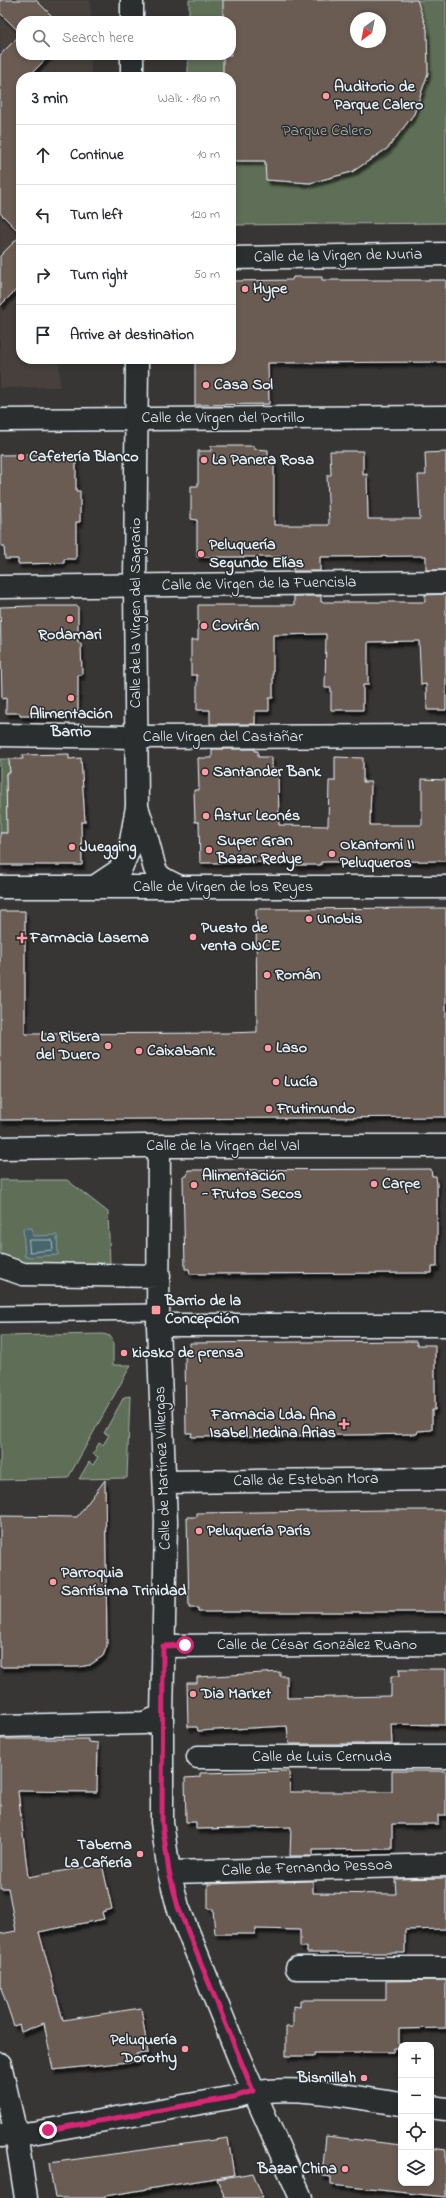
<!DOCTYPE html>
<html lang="en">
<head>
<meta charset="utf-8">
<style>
  body { margin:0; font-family:"Indie Flower",sans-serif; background:#f2f2f3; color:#2b2b33 }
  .controls { position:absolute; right:12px; bottom:12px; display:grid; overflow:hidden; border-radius:8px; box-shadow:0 2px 6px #0003 }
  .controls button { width:36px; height:36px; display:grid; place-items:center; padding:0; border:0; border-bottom:1px solid #e1e1e2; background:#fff; color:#2b2b33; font:20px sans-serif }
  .compass { position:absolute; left:350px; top:12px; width:36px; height:36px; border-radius:50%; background:#fff; box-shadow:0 2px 6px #0003; rotate:212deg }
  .stop { position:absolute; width:12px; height:12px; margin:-9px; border:3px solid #db2777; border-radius:50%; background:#fff }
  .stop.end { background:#db2777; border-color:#fff; box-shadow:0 1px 4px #0008 }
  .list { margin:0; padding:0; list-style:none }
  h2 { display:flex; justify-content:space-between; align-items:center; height:52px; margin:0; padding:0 16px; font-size:17px }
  h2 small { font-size:13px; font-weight:400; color:#7c7c81 }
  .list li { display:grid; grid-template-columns:26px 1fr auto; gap:12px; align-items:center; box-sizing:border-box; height:60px; padding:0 16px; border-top:1px solid #e1e1e2 }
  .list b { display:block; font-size:15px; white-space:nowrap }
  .list em { font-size:13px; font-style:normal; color:#7c7c81 }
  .icon { flex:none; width:22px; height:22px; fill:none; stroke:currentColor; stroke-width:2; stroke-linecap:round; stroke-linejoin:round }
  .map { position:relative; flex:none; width:446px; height:2198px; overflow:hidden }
  .search { position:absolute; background:#fff; box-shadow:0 2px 6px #0003; left:16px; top:16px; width:220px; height:44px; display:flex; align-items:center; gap:10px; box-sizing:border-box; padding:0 14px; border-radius:16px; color:#7c7c81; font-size:15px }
  .panel { position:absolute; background:#fff; box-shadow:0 2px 6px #0003; left:16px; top:72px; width:220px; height:292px; border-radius:16px }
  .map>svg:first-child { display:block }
  .built { fill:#47413e }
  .green { fill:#5e6e56; stroke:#a3b0a7; fill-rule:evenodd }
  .water { fill:#48656c; stroke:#889da4 }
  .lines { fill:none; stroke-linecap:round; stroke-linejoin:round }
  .shore { stroke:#a8b9c0; stroke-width:1 }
  .building { fill:#6b5c53; stroke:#e8f1f8; fill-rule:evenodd; filter:url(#shadow) }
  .service-casing { stroke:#e8f1f8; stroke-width:18 }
  .minor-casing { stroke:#e8f1f8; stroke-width:25 }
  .tertiary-casing { stroke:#e8f1f8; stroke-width:25 }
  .service { stroke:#2a2d2e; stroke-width:15 }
  .minor { stroke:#2a2d2e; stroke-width:22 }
  .tertiary { stroke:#2a2d2e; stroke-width:22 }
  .route { stroke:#db2777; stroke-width:5 }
  .poi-dot { fill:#ff9aa2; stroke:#2a2d2e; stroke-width:1.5 }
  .labels { text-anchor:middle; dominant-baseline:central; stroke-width:3; stroke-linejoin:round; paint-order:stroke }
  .poi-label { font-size:16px; font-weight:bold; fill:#e8f1f8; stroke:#2a2d2e; text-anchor:start }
  .park-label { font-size:16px; fill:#aab6af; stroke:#2a2d2e }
  .street-label { font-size:16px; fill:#e8f1f8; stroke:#2a2d2e }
</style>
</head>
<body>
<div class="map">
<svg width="446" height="2198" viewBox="0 0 446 2198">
  <defs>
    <filter id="shadow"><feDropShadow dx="2.5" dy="4.5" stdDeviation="1" flood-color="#0009"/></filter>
  </defs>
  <rect width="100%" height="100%" fill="#373635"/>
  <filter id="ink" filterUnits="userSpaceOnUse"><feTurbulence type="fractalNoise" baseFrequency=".025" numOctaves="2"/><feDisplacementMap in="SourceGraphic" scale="8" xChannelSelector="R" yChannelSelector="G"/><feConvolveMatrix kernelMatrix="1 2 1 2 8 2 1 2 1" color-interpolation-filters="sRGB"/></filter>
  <g filter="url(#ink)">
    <!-- built -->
    <path class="built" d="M0 0H90L91 21H21V55H91V77H21V359H59L60 387 0 388Z"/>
    <!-- green -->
    <path class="green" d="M189 0H446V223L231 225V77H188V55H231V21H189ZM356 18H380V42H356Z
      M0 759H9L10 773H6L7 808 10 833H0Z
      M0 1180H67L108 1212 110 1264 25 1265 0 1260Z
      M103 1334 110 1336 113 1342V1365H131L68 1478 0 1480V1336Z
      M130 1396 127 1478 79 1479 89 1462 93 1465 98 1457 93 1454 99 1443 103 1445 109 1435 104 1433 124 1397Z"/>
    <!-- water -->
    <path class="water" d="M23 1228H32L33 1236 57 1235 58 1255 25 1257Z"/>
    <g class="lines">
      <!-- shore -->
      <path class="shore" d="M29 1240H52L53 1250 30 1252Z"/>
    </g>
    <!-- building -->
    <path class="building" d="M0 0H36L57 21H21V55H50L28 77H21V234L0 213V55L21 34 0 13Z
      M223 0H417L427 30 428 73 414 114 388 148 352 172 310 183 266 180 265 161H231V77H223V55H231V21H223ZM356 18H380V42H356Z
      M21 235V285L0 306V256Z
      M293 277H322V280H446V362L268 363 269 404 195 405V359H231V281L292 280Z
      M211 446H254V449L268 450V461H274V525H329L327 475H331L330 451H363V475L367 474 368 519H420L418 475H426L425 453 446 452V570H426V556L320 557V571H293V562H290V557H197V520L191 519V486H198V451H211Z
      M76 454V491H80V522H76V559H64V563L18 564V559H5L4 546H1L0 455Z
      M446 594V710H427L426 684 421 685 419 641 368 642V685H363V710H331V688H325L326 634 273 635V698H269V711H255V724H210V710H197V675H191V640H198V605H294V596H321V602H425V595Z
      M32 606H78V643H81L82 675H78V712H65V716H20V713H6V698L2 699 0 607Z
      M212 749H255V751H258V757H272V769H278L279 825 328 826 329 781H335V757L363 758V782H371L370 825H422V779L446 780V861L321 862V865H295L294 862 200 863 199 822H195L194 790H199L198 758H212Z
      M69 754V759L81 758 85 822H81L82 865H0V833H7L6 773H10L9 759H23L22 755Z
      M446 908V1117L0 1120V911H25V1034L227 1033 257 1032 256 909Z
      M431 1169 432 1176H436L437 1185V1267H432V1273L190 1274 189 1269H185L183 1176H187L188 1170Z
      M416 1341 417 1345H435V1410H432V1430L418 1431 417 1434 283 1436 191 1437 192 1433H186L185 1349H190V1343Z
      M105 1480 107 1646 103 1656 90 1665 79 1667H0V1516L77 1517Z
      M384 1510H446V1612H198V1608H189L187 1517H197V1513Z
      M399 1669H446V1725L391 1724 392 1744H289L287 1726 198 1731 197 1727H188L187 1683H197V1677L280 1672V1676H287V1698L391 1696V1676H400Z
      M0 1739H88V1742L98 1743 97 1792 18 1791 28 1877 102 1864 112 1909 102 1912 104 1919 39 1932 63 2020 141 2008 148 2053 136 2054 138 2061 53 2070 44 2023 21 2032 19 2024 14 2026 0 1985V1934L16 1931 8 1888H0Z
      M289 1771 290 1792H392V1771H446V1815H438V1824H392V1849L313 1850V1856H290L291 1827 196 1829V1822H186L185 1778 200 1777V1773Z
      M446 1878V1929L405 1930V1953H307V1947H300V1930L255 1929V1934H215L213 1909H208V1884L313 1881V1893L396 1894 395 1879Z
      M446 1980V2028L399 2029V2048H394L393 2052H360V2053H314V2056H286V2027H293V2006L300 2007V2000H386V1981Z
      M326 2136 401 2145V2183H431V2148L446 2150V2197L331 2185V2177L322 2176Z
      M228 2138 234 2175 105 2196V2198H55L49 2163Z
      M253 2173 263 2198H225L217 2179Z"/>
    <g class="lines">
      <!-- service casing -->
      <g class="service-casing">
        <path id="service" d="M0 1314 159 1312"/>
      </g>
      <!-- minor casing -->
      <g class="minor-casing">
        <path id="minor" d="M231 258 446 254
          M0 420 446 417
          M0 587 446 582
          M0 735 137 737 446 736
          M0 887H446
          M159 1146 158 1325 166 1522 162 1716V1822L169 1872 178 1907 239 2058 301 2198
          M0 1148 143 1146H446
          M0 1266 23 1274 159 1276
          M158 1325H446
          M166 1482 446 1479
          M163 1646 446 1644
          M0 1726 144 1723 162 1716
          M198 1757H446
          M169 1872 446 1865
          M297 1968H446
          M0 2064 16 2134 26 2198
          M431 2107 446 2109
          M0 2136 32 2133 234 2097C287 2081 347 2097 401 2104"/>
      </g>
      <!-- tertiary casing -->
      <g class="tertiary-casing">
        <path id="tertiary" d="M132 21V0
          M132 77V55
          M138 810C142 822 146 834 149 846 157 874 151 874 180 887
          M96 886 120 870 130 847 137 807 135 586 137 359"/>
      </g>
      <!-- service -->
      <use href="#service" class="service"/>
      <!-- minor -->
      <use href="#minor" class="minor"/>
      <!-- tertiary -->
      <use href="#tertiary" class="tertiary"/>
    </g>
  </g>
  <g class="lines" filter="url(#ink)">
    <!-- route -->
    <path class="route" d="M48 2130 234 2097 253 2091 178 1907 169 1872 162 1822 163 1646 185 1645"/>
  </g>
  <!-- markers -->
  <g class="poi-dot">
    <circle cx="326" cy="96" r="4"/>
    <circle cx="245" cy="289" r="4"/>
    <circle cx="206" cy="385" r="4"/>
    <circle cx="21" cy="457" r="4"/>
    <circle cx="204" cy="460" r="4"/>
    <circle cx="201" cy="554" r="4"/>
    <circle cx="70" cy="619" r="4"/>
    <circle cx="204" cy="626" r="4"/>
    <circle cx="71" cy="698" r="4"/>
    <circle cx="205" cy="772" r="4"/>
    <circle cx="206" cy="816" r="4"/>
    <circle cx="72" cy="847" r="4"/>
    <circle cx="209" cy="850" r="4"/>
    <circle cx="332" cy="854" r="4"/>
    <circle cx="309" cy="919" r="4"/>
    <circle cx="193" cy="937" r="4"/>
    <path d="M20 932h4v4h4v4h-4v4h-4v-4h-4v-4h4z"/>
    <circle cx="267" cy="975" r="4"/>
    <circle cx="108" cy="1046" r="4"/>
    <circle cx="268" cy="1048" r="4"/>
    <circle cx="139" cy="1051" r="4"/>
    <circle cx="276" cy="1082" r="4"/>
    <circle cx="269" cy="1109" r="4"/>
    <circle cx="374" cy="1184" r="4"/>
    <circle cx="194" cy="1185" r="4"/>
    <rect x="151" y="1305" width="10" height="10" rx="2"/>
    <circle cx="124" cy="1353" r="4"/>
    <path d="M342 1418h4v4h4v4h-4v4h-4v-4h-4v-4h4z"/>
    <circle cx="199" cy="1531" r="4"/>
    <circle cx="53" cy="1582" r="4"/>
    <circle cx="193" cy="1694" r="4"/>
    <circle cx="140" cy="1854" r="4"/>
    <circle cx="185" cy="2049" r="4"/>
    <circle cx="364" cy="2078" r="4"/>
    <circle cx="345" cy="2169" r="4"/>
  </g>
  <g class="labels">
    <!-- poi labels -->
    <g class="poi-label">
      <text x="334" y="87">Auditorio de<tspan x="334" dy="18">Parque Calero</tspan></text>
      <text x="253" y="289">Hype</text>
      <text x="214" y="385">Casa Sol</text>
      <text x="29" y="457">Cafetería Blanco</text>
      <text x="212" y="460">La Panera Rosa</text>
      <text x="209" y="545">Peluquería<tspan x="209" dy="18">Segundo Elías</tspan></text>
      <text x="212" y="626">Covirán</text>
      <text x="70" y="635" text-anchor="middle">Rodamari</text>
      <text x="71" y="714" text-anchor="middle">Alimentación<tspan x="71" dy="18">Barrio</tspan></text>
      <text x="213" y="772">Santander Bank</text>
      <text x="214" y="816">Astur Leonés</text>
      <text x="217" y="841">Super Gran<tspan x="217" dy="18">Bazar Redye</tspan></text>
      <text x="340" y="845">Okantomi II<tspan x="340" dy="18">Peluqueros</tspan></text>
      <text x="80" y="847">Juegging</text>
      <text x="317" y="919">Unobis</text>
      <text x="201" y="928">Puesto de<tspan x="201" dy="18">venta ONCE</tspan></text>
      <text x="30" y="938">Farmacia Laserna</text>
      <text x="275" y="975">Román</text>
      <text x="100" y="1037" text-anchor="end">La Ribera<tspan x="100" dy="18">del Duero</tspan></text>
      <text x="276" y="1048">Laso</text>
      <text x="147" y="1051">Caixabank</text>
      <text x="284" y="1082">Lucía</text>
      <text x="277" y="1109">Frutimundo</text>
      <text x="202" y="1176">Alimentación<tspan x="202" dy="18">- Frutos Secos</tspan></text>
      <text x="382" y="1184">Carpe</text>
      <text x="165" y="1301">Barrio de la<tspan x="165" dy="18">Concepción</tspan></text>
      <text x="132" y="1353">kiosko de prensa</text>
      <text x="336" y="1415" text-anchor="end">Farmacia Lda. Ana<tspan x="336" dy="18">Isabel Medina Arias</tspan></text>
      <text x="207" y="1531">Peluquería París</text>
      <text x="61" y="1573">Parroquia<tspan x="61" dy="18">Santísima Trinidad</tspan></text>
      <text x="201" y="1694">Dia Market</text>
      <text x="132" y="1845" text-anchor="end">Taberna<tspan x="132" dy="18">La Cañería</tspan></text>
      <text x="177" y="2040" text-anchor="end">Peluquería<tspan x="177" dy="18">Dorothy</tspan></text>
      <text x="356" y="2078" text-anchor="end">Bismillah</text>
      <text x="337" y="2169" text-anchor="end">Bazar China</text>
    </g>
    <!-- park labels -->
    <g class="park-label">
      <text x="327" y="131">Parque Calero</text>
    </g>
    <!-- street labels -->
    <g class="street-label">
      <text transform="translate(338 256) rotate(-1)">Calle de la Virgen de Nuria</text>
      <text x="223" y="418">Calle de Virgen del Portillo</text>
      <text transform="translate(259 584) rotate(-1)">Calle de Virgen de la Fuencisla</text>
      <text transform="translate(136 613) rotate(-90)">Calle de la Virgen del Sagrario</text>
      <text x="223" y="737">Calle Virgen del Castañar</text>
      <text x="223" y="887">Calle de Virgen de los Reyes</text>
      <text x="223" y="1146">Calle de la Virgen del Val</text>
      <text transform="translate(163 1468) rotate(-92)">Calle de Martínez Villergas</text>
      <text transform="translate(306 1480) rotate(-1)">Calle de Esteban Mora</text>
      <text x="317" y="1645">Calle de César González Ruano</text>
      <text x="322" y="1757">Calle de Luis Cernuda</text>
      <text transform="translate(307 1868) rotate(-2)">Calle de Fernando Pessoa</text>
    </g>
  </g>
</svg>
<div class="controls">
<button>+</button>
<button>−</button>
<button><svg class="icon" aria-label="locate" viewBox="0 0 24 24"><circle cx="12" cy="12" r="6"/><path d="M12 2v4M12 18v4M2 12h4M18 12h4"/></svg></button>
<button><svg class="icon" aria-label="layers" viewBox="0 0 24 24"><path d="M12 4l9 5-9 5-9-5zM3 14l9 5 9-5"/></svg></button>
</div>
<svg class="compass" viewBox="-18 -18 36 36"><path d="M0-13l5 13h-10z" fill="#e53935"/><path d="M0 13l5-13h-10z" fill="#7c7c81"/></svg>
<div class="stop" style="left:185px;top:1645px"></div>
<div class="stop end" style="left:48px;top:2130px"></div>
<div class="search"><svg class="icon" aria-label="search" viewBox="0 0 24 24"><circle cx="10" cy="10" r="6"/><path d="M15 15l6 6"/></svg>Search here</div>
<section class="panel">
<h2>3 min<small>Walk · 180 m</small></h2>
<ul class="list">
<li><svg class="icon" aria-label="ahead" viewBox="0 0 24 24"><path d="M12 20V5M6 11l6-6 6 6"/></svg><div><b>Continue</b></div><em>10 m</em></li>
<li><svg class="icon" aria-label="left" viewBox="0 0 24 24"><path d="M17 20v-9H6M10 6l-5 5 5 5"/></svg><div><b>Turn left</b></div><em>120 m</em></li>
<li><svg class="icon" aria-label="right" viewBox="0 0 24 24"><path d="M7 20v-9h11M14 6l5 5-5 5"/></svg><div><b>Turn right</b></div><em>50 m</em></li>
<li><svg class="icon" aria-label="arrive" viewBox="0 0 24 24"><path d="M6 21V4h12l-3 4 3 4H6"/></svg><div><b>Arrive at destination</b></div></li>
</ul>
</section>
</div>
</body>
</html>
